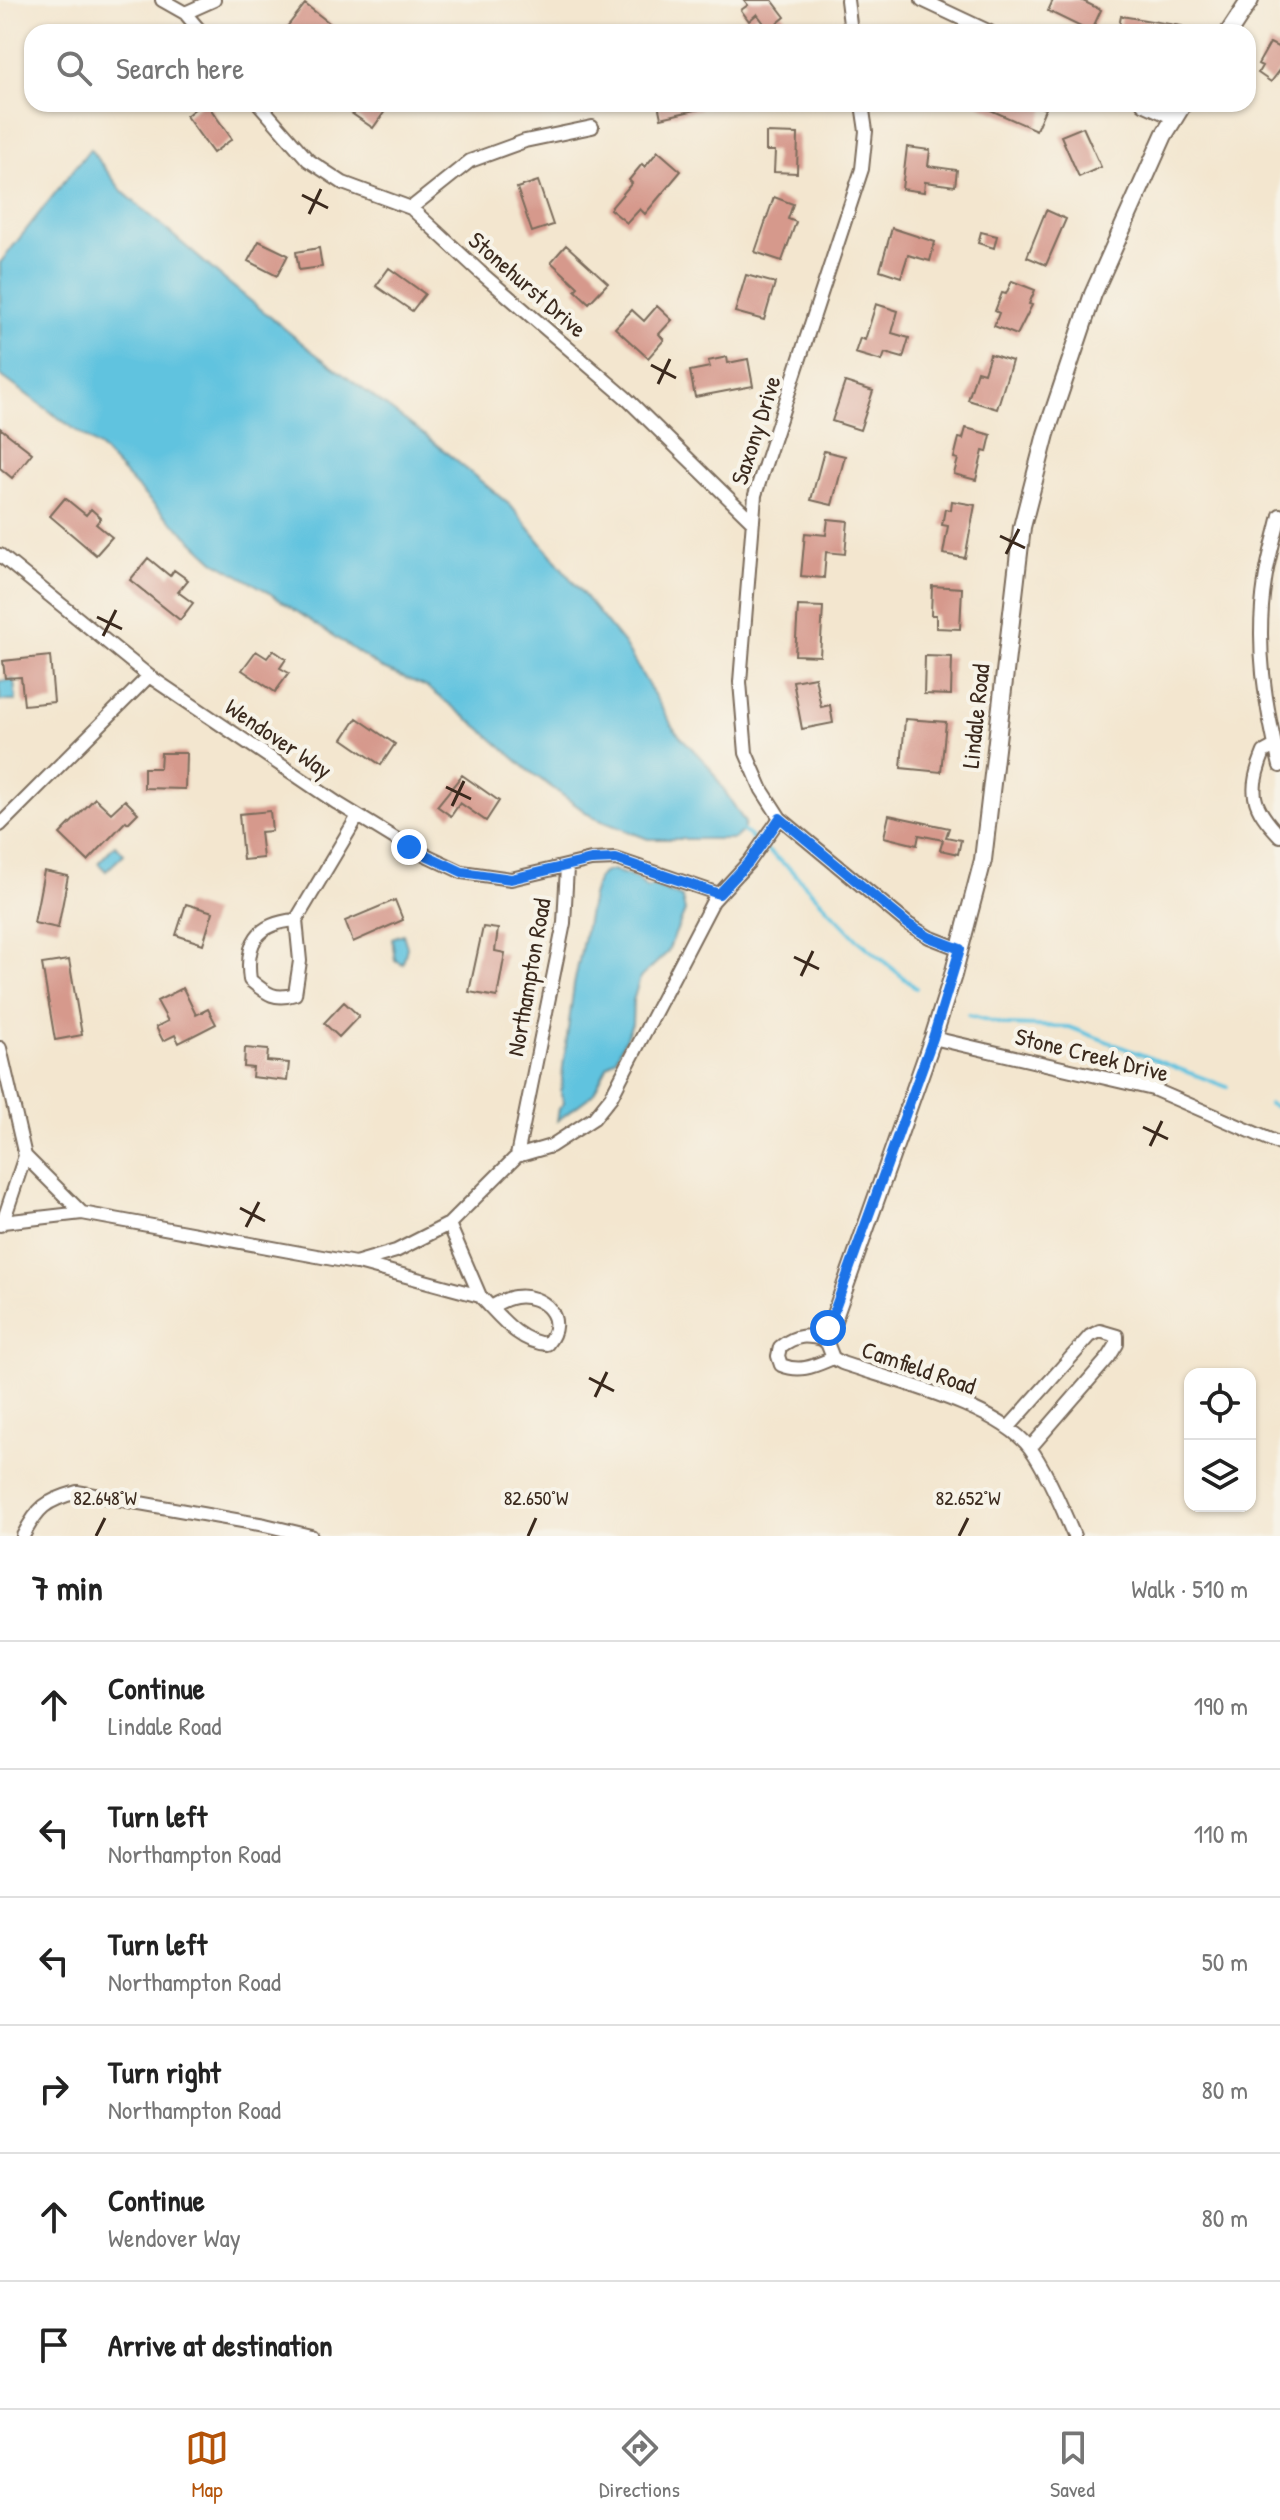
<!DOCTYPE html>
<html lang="en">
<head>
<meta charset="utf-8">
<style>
  body { margin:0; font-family:"Patrick Hand",sans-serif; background:#f6f6f6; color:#222 }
  .controls { position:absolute; right:24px; bottom:24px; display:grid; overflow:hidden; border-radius:16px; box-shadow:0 2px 6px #0004 }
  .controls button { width:72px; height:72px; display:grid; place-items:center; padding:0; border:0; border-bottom:2px solid #e0e0e0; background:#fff; color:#222; font:40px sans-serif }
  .stop { position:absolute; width:24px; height:24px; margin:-18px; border:6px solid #1a73e8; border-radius:50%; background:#fff }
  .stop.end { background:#1a73e8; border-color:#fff; box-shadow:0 2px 8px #0008 }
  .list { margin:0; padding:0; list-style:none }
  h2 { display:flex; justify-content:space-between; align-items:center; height:104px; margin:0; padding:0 32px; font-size:34px }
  h2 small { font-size:26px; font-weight:400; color:#767676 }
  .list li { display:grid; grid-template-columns:52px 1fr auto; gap:24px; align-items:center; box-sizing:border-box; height:128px; padding:0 32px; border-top:2px solid #e0e0e0 }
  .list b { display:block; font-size:30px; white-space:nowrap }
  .list p { margin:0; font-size:26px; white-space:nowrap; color:#767676 }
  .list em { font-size:26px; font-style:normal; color:#767676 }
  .icon { flex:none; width:44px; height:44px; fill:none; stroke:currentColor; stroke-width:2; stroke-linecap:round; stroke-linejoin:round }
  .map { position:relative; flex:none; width:1280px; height:1536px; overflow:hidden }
  .search { position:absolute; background:#fff; box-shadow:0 2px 6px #0004; left:24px; right:24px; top:24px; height:88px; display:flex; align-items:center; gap:20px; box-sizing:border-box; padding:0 28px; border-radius:24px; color:#767676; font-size:30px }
  .sheet { height:872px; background:#fff }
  nav { display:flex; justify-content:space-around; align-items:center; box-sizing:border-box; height:112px; border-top:2px solid #e0e0e0; background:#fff; font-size:22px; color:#767676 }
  nav a { display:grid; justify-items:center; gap:4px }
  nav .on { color:#b45309 }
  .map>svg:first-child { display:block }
  .water { fill:#61c3df; stroke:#4e767e; stroke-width:2 }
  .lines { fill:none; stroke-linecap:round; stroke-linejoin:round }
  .stream { stroke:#61c3df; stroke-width:4 }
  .building { fill:#d6998c }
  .minor-casing { stroke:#7b6c5c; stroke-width:16 }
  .tertiary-casing { stroke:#7b6c5c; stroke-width:20 }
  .minor { stroke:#fff; stroke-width:12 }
  .tertiary { stroke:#fff; stroke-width:16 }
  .route { stroke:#1a73e8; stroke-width:10 }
  .ticks { fill:none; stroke:#3b2a1e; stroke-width:3 }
  .labels { text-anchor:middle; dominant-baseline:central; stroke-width:8; stroke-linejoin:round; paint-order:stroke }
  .street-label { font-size:24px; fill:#3b2a1e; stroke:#f7f3e8 }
  .ticks-label { font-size:20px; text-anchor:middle; fill:#3b2a1e; stroke:#f7f3e8; stroke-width:8; stroke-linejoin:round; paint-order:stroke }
</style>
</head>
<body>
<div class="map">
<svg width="1280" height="1536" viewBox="0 0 1280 1536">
  <rect width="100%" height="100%" fill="#f7f3e8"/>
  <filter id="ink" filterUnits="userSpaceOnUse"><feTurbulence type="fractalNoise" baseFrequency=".0125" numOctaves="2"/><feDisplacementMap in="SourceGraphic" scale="16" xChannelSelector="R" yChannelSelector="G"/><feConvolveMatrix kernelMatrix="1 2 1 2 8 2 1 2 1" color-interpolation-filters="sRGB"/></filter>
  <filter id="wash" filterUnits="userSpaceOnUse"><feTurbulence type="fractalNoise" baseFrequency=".006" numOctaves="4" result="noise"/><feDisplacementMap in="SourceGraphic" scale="32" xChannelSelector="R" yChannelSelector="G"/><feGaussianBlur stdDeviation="1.8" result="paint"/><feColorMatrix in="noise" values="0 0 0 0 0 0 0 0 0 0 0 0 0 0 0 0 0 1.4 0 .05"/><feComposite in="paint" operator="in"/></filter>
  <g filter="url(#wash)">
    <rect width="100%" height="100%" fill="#f3e6cf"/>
    <!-- water -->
    <path class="water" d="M90 149 123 192 219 275 313 352 426 436 511 506 624 644 676 732 708 765 745 823 743 831 734 839H648L594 818 528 770 480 728 427 687 381 668 265 590 214 561 152 503 100 448 0 375V263Z
      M14 680 16 701H0V681Z
      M115 845 124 854 106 871 98 863Z
      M612 870 638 879 646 888 654 886 682 898 685 911 667 953 640 978 633 1001 632 1024 616 1058 608 1065 593 1094 557 1121 559 1109 564 1103 561 1092 563 1067 574 985 592 896 597 880 603 873Z
      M403 934 407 947 403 964 395 960 392 938Z"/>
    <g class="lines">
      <!-- stream -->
      <path class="stream" d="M743 831 789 868 857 939 916 988
        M969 1015 1006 1025 1069 1027 1227 1087
        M1269 1104 1280 1109"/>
    </g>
    <g id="blocks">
      <!-- building -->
      <path class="building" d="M744 0H772L785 17 769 30 757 14 749 21 741 10 748 5Z
        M1053 0H1081L1101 10 1091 32 1048 11Z
        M305 4 341 32H283Z
        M1121 16 1182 26 1181 32H1118Z
        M1270 43 1280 48V70L1271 82 1258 73 1262 66 1258 64Z
        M201 104H207L232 139 213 153 186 116Z
        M338 104H390L373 128Z
        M658 104H700V109L661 118Z
        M977 104H1034L1045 109 1036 130Z
        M1083 127 1101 167 1079 177 1061 136Z
        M766 133 798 134 797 173 774 172 775 151H766Z
        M907 147 930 150 928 166 957 170 955 186 925 182 924 192 902 189Z
        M658 151 681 171 645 214 640 209 627 223 610 209 632 183 629 180 642 164 645 167Z
        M538 181 553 225 532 232 517 188Z
        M774 197 793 204 788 219 796 222 782 261 755 252Z
        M1046 210 1066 219 1046 265 1027 257Z
        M892 228 935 242 930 261 908 255 901 277 880 270Z
        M981 232 997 236 994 248 978 243Z
        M259 241 288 255 277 276 248 261Z
        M566 245 608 283 589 303 575 290 578 287 551 262Z
        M319 248 322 267 299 270 296 252Z
        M389 268 425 294 412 311 376 286Z
        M746 275 775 283 764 320 735 312Z
        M1012 281 1035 290 1029 304 1032 305 1017 335 994 326 999 313 995 311 1002 293 1006 294Z
        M876 304 898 311 892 333 909 338 903 358 885 353 882 361 855 353 860 338 865 340Z
        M657 306 672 320 659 334 664 340 648 358 615 328 632 310 644 321Z
        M990 354 1012 361 997 409 968 400 977 371 984 373Z
        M727 357 728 363 748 359 753 386 695 397 690 371 710 367 708 361Z
        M845 382 873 391 860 430 832 421Z
        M0 428 32 453 12 478 0 468Z
        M966 428 991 435 987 452 983 451 976 480 954 474 958 459 954 458 959 438 963 439Z
        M824 451 845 456 832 505 811 500Z
        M65 498 86 515 91 509 101 518 96 524 112 537 96 555 50 516Z
        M952 501 975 505 965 558 943 554 948 526 942 525 945 509 951 510Z
        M828 519 848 521 845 554 826 552 824 578 801 576 805 533 826 535Z
        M148 558 170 576 174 570 188 580 178 592 193 603 180 620 130 580Z
        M932 586 962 588 960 629 936 628V615H931Z
        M798 606 823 607 820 656 795 655Z
        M273 650 286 659 280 668 289 673 275 692 242 670 256 651 267 658Z
        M50 656 54 702 24 705 21 677 5 678 3 661Z
        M925 656 952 657 951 695 924 694Z
        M815 677 821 707 830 705 833 723 802 729 793 681Z
        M357 718 395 744 381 765 343 739Z
        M905 719 946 722 941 772 901 768Z
        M161 753H186L185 789 144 788V768H160Z
        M462 775 499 801 486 821 460 803 451 816 437 806Z
        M95 798 111 813 125 800 138 813 128 823 126 821 88 861 60 834Z
        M270 811 272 831 260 832 263 858 243 860 239 814Z
        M889 815 949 828 946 837 961 840 958 854 940 850 943 840 919 835 917 845 884 837Z
        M44 871 68 876 58 928 34 923Z
        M395 900 403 920 353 942 345 921Z
        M186 904 213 912 203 944 176 935Z
        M483 927 498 929 495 951 505 953 497 997 469 992Z
        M69 960 82 1035 55 1040 42 964Z
        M183 988 196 1015 208 1009 216 1024 179 1043 175 1035 163 1041 156 1027 168 1021 157 1001Z
        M344 1002 359 1016 339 1037 324 1023Z
        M245 1048 268 1050 267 1061 289 1063 287 1081 252 1077 253 1068 244 1067Z"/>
    </g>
  </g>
  <g filter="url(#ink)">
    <use href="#blocks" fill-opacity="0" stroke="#7b6c5c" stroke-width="2"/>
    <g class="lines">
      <!-- minor casing -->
      <g class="minor-casing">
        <path id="minor" d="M162 0 185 13 201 32
          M847 0 851 32
          M922 0 990 32
          M185 13 214 0
          M259 104 308 160 343 183 411 208 480 272 625 397 753 522
          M862 104 866 131 862 169 755 495 740 682 746 753 762 790 780 818 908 924 929 937 960 949
          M1143 104 1174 118
          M411 208 470 161 525 141 592 127
          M1280 515C1275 537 1268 559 1265 581 1255 644 1265 706 1280 766
          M0 555 149 676 337 803 409 847 462 872 511 879 591 860 616 859 719 894
          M1275 746 1264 752C1248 791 1251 806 1280 836
          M0 825 149 676
          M296 920 300 961 295 994C274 1001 266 993 250 980 245 943 257 923 296 920Z
          M296 920 358 816
          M933 1038 1153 1089 1280 1144
          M0 1048 25 1156 3 1222
          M25 1156 82 1213
          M517 1156 564 923 567 867
          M0 1225 3 1222 82 1213 355 1263 396 1251 449 1224 517 1156 551 1146 594 1118 611 1097 713 901 749 862 780 818
          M358 1263 480 1296 449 1224
          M480 1296C500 1316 518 1342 547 1344 569 1318 543 1293 515 1297 507 1298 498 1303 491 1307
          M833 1358C814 1366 801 1373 781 1365L778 1356 780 1347C797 1334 806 1335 826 1340L833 1358 842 1363C894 1381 997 1405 1030 1448 1045 1468 1064 1512 1074 1536
          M1008 1428 1090 1336 1100 1331 1117 1336V1344L1109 1357 1030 1448
          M23 1536C38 1507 45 1501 77 1492L265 1525 311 1536"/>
      </g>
      <!-- tertiary casing -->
      <g class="tertiary-casing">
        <path id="tertiary" d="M1229 32 1250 0
          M826 1340 933 1038 953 975 983 860 1022 527 1046 434 1093 294 1164 135 1183 104"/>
      </g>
      <!-- minor -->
      <use href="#minor" class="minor"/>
      <!-- tertiary -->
      <use href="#tertiary" class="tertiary"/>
    </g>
  </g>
  <g class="lines" filter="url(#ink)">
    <!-- route -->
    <path class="route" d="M409 847 462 872 511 879 591 860 616 859 719 894 749 862 780 818 908 924 929 937 960 949 933 1038 828 1328"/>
  </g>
  <!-- ticks -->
  <path class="ticks" d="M302 195 328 208M309 214 321 189M651 365 676 378M658 384 670 359M1000 536 1025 548M1006 554 1019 529M97 617 122 629M103 636 116 610M446 787 471 799M452 806 464 781M794 957 819 969M801 976 813 951M1143 1127 1168 1139M1150 1146 1162 1121M240 1208 265 1221M246 1227 259 1202M589 1378 614 1391M595 1397 607 1372M96 1536 105 1518M528 1536 536 1518M959 1536 968 1518"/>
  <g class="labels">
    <!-- street labels -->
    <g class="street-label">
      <text transform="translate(528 284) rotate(41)">Stonehurst Drive</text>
      <text transform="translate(755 430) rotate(-72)">Saxony Drive</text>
      <text transform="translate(975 716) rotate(-84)">Lindale Road</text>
      <text transform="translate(279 738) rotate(34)">Wendover Way</text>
      <text transform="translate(528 977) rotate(-80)">Northampton Road</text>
      <text transform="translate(1092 1054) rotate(14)">Stone Creek Drive</text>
      <text transform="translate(919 1367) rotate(19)">Camfield Road</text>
    </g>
  </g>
  <g class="ticks-label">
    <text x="105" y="1505">82.648°W</text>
    <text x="536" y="1505">82.650°W</text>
    <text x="968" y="1505">82.652°W</text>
  </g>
</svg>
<div class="controls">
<button><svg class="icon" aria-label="locate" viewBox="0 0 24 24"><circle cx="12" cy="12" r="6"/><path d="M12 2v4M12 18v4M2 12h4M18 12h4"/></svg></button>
<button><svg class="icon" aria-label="layers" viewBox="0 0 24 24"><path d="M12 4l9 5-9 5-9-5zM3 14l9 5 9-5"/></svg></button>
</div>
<div class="stop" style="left:828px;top:1328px"></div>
<div class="stop end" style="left:409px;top:847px"></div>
<div class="search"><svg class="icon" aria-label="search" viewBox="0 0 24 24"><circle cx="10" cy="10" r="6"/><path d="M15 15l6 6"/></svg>Search here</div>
</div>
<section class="sheet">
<h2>7 min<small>Walk · 510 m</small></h2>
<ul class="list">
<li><svg class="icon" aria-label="ahead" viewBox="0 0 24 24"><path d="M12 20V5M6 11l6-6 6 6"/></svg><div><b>Continue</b><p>Lindale Road</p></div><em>190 m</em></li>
<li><svg class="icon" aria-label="left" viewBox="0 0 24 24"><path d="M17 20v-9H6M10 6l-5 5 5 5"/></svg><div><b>Turn left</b><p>Northampton Road</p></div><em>110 m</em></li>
<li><svg class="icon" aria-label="left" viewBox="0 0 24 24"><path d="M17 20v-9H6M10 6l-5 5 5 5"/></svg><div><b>Turn left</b><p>Northampton Road</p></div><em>50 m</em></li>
<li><svg class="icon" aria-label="right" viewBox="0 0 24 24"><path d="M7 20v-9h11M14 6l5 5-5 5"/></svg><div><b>Turn right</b><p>Northampton Road</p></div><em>80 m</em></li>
<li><svg class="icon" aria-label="ahead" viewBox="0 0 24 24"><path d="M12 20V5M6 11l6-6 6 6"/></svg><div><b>Continue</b><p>Wendover Way</p></div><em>80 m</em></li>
<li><svg class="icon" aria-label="arrive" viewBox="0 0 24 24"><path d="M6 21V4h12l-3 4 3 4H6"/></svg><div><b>Arrive at destination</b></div></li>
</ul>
</section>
<nav>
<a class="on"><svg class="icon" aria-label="map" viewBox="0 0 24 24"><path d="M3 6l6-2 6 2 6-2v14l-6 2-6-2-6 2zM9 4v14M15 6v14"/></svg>Map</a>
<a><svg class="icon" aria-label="directions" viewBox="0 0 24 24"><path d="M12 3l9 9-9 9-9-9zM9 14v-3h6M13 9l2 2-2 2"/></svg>Directions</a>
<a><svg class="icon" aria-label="saved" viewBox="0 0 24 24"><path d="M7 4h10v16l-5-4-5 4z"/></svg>Saved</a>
</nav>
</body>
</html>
